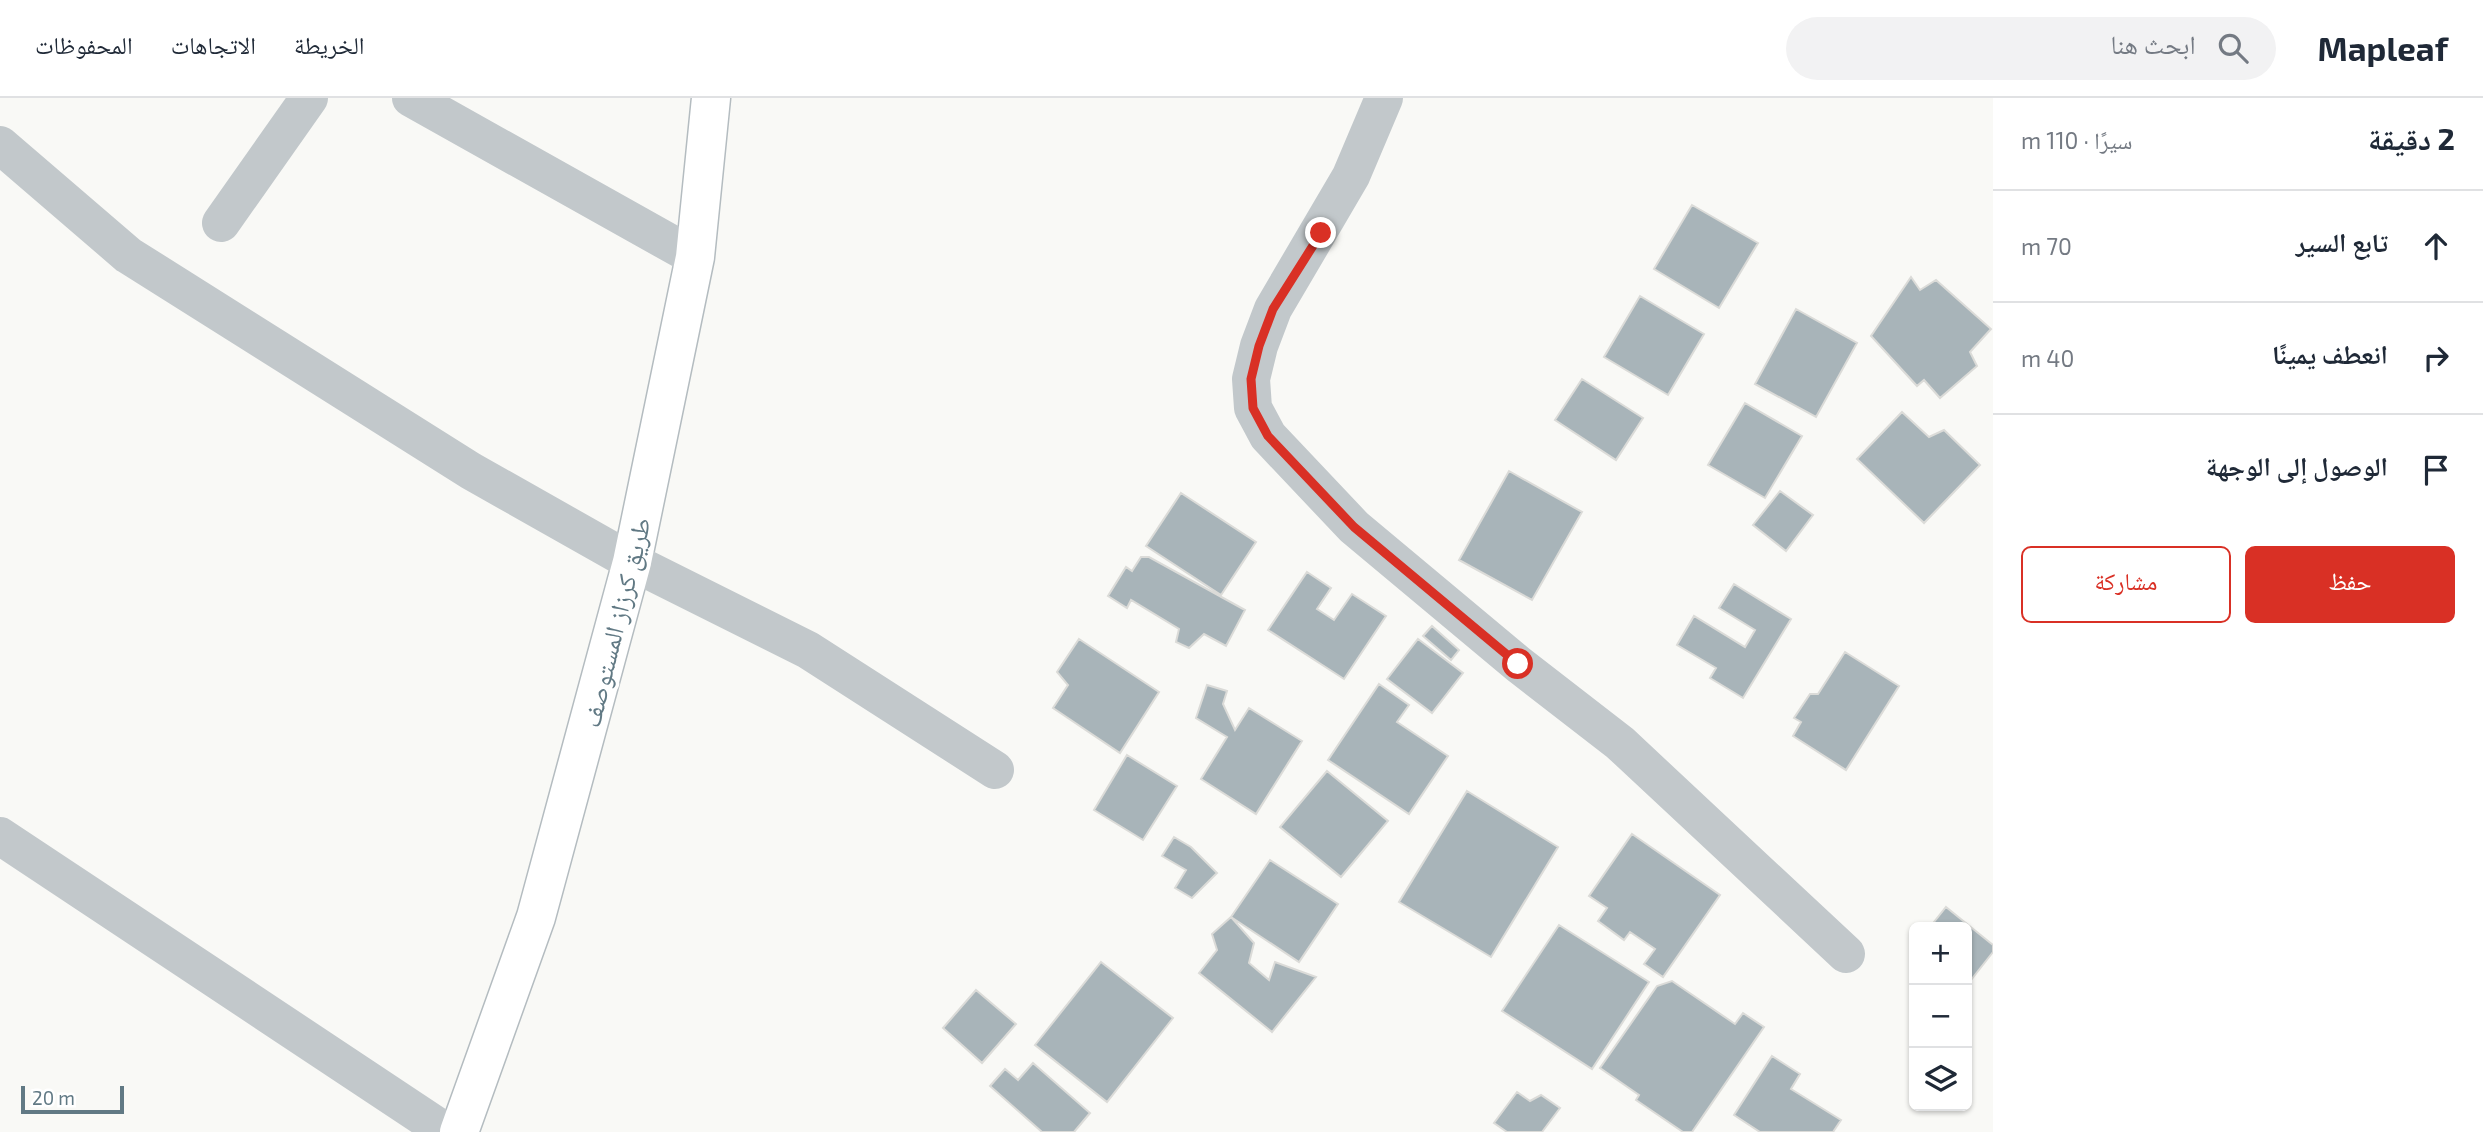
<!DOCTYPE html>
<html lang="ar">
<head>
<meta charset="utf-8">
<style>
  body { margin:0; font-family:"Exo 2","Noto Naskh Arabic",sans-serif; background:#f2f2f3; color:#1f2937; direction:rtl }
  .controls { position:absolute; right:21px; bottom:21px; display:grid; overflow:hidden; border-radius:10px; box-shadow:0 2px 5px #0004 }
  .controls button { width:63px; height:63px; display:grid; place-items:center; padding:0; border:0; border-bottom:2px solid #e0e1e3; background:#fff; color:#1f2937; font:35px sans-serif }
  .scale { position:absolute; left:21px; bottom:18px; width:103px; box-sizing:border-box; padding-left:7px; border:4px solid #617984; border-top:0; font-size:19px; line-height:24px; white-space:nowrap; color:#617984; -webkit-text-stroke:5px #fff; paint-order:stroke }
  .stop { position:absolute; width:21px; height:21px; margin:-16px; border:5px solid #d93025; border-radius:50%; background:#fff }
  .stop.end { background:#d93025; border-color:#fff; box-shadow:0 2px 7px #0008 }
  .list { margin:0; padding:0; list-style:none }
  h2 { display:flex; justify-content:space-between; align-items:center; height:91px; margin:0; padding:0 28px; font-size:30px }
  h2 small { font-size:23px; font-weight:400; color:#747a83 }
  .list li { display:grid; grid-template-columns:46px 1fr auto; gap:21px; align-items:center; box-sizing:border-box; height:112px; padding:0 28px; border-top:2px solid #e0e1e3 }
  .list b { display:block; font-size:26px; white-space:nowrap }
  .list em { font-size:23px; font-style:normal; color:#747a83 }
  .actions { display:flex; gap:14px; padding:21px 28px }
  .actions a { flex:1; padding:16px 0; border:2px solid #d93025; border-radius:10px; text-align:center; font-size:24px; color:#d93025 }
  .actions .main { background:#d93025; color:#fff }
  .icon { flex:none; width:38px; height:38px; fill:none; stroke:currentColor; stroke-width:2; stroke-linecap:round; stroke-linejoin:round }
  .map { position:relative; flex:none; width:1993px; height:1034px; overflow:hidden; direction:ltr }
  header { display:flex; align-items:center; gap:42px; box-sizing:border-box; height:98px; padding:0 35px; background:#fff; border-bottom:2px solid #e0e1e3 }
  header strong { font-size:33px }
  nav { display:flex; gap:38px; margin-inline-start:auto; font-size:24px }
  .search { width:490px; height:63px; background:#f2f2f3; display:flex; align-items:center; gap:18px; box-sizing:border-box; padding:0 24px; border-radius:38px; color:#747a83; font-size:26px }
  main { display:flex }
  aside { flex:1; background:#fff }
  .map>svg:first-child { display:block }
  .building { fill:#a8b4b9; stroke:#dbdbd8; stroke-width:2 }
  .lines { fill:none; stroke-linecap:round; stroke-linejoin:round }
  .secondary-casing { stroke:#b4bcc0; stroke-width:41 }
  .minor { stroke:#c2c8cb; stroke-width:38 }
  .secondary { stroke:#fff; stroke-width:38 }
  .route { stroke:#d93025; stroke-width:9 }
  .labels { text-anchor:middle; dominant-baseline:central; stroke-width:7; stroke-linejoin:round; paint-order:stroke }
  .street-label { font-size:26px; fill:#617984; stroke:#fff }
</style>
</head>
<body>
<header>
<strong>Mapleaf</strong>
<div class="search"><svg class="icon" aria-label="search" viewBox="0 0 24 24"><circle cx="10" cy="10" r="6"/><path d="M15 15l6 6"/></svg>ابحث هنا</div>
<nav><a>الخريطة</a><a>الاتجاهات</a><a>المحفوظات</a></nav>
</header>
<main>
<aside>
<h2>2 دقيقة<small>سيرًا · 110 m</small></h2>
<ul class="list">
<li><svg class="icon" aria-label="ahead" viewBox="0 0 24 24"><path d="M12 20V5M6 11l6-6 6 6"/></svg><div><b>تابع السير</b></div><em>70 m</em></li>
<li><svg class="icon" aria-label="right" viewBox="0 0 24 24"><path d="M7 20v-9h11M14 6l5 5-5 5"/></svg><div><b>انعطف يمينًا</b></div><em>40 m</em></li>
<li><svg class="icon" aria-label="arrive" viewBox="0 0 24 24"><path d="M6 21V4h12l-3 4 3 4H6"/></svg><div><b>الوصول إلى الوجهة</b></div></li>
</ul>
<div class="actions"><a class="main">حفظ</a><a>مشاركة</a></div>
</aside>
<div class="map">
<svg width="1993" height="1034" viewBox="0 0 1993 1034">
  <rect width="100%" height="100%" fill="#f9f9f6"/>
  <!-- building -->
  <path class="building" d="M1692 107 1758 145 1719 210 1654 171Z
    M1911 179 1920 192 1936 182 1991 231 1970 254 1977 268 1940 300 1924 282 1917 288 1871 238Z
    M1640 198 1704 236 1668 297 1604 259Z
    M1796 211 1857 245 1816 319 1755 286Z
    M1582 281 1643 320 1616 362 1555 322Z
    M1745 305 1802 338 1765 400 1708 367Z
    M1902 314 1929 339 1944 332 1980 367 1924 425 1857 361Z
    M1509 373 1582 414 1532 502 1459 462Z
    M1780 393 1813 417 1786 453 1753 427Z
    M1181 395 1256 444 1221 497 1146 448Z
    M1141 459H1149L1245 512 1226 548 1204 536 1189 550 1176 544 1179 531 1131 502 1127 510 1108 498 1126 469 1132 473Z
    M1307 474 1331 490 1317 511 1334 522 1352 496 1386 518 1344 581 1268 532Z
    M1734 486 1791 521 1743 600 1710 580 1716 570 1677 547 1694 518 1745 549 1755 532 1719 510Z
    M1432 528 1459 552 1451 562 1423 538Z
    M1079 541 1159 594 1120 655 1053 610 1068 587 1057 574Z
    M1418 541 1463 575 1432 615 1387 581Z
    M1845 554 1899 588 1846 672 1793 638 1801 624 1794 620 1810 596H1818Z
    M1379 586 1409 607 1397 624 1448 658 1409 716 1328 662Z
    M1207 587 1227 593 1223 606 1235 632 1249 610 1302 643 1256 716 1201 681 1227 639 1196 620Z
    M1127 657 1177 688 1143 742 1094 712Z
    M1327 673 1388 723 1341 779 1280 729Z
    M1467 693 1558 749 1491 859 1399 804Z
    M1632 736 1720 797 1663 879 1644 866 1655 851 1630 834 1624 842 1598 823 1607 810 1589 798Z
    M1174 739 1191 749 1217 775 1192 800 1175 790 1186 772 1162 758Z
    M1270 762 1338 806 1299 864 1231 819Z
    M1946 809 1993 847V854L1967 887V829H1930Z
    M1231 819 1254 845 1249 865 1269 882 1275 864 1316 879 1272 934 1199 875 1217 852 1212 836Z
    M1559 827 1649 884 1592 971 1502 913Z
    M1101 864 1173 920 1107 1004 1035 947Z
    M1672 883 1735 926 1743 915 1764 929 1692 1034H1683L1636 1002 1639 997 1600 970 1657 888Z
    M976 892 1016 926 982 965 943 930Z
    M976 892 1016 926 982 965 943 930Z
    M1772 958 1800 976 1791 991 1841 1022 1833 1034H1760L1734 1017Z
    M1033 965 1090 1015 1074 1034H1042L990 988 1005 971 1018 982Z
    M1517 994 1530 1003 1541 997 1560 1010 1542 1034H1507L1494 1025Z"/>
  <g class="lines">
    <!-- secondary casing -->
    <g class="secondary-casing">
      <path id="secondary" d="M459 1034 536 819 632 464 695 159 711 0"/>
    </g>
    <!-- minor -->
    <path class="minor" d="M411 0 695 159
      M1384 0 1351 78 1273 211 1259 248 1251 281 1253 310 1268 338 1354 429 1518 566 1620 645 1846 856
      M0 47 128 157 471 373 632 464 808 552 995 672
      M221 125 309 0
      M0 738 446 1034"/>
    <!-- secondary -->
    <use href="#secondary" class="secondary"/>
  </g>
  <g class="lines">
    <!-- route -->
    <path class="route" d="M1321 135 1273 211 1259 248 1251 281 1253 310 1268 338 1354 429 1518 566"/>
  </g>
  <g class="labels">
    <!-- street labels -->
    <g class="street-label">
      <text transform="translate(615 524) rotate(-76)">طريق كرزاز المستوصف</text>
    </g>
  </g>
</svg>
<div class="controls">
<button>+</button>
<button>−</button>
<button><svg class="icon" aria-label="layers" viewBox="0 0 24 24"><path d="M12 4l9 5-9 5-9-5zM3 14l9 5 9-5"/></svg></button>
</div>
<div class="scale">20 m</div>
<div class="stop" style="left:1518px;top:566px"></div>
<div class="stop end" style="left:1321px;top:135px"></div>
</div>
</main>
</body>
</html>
